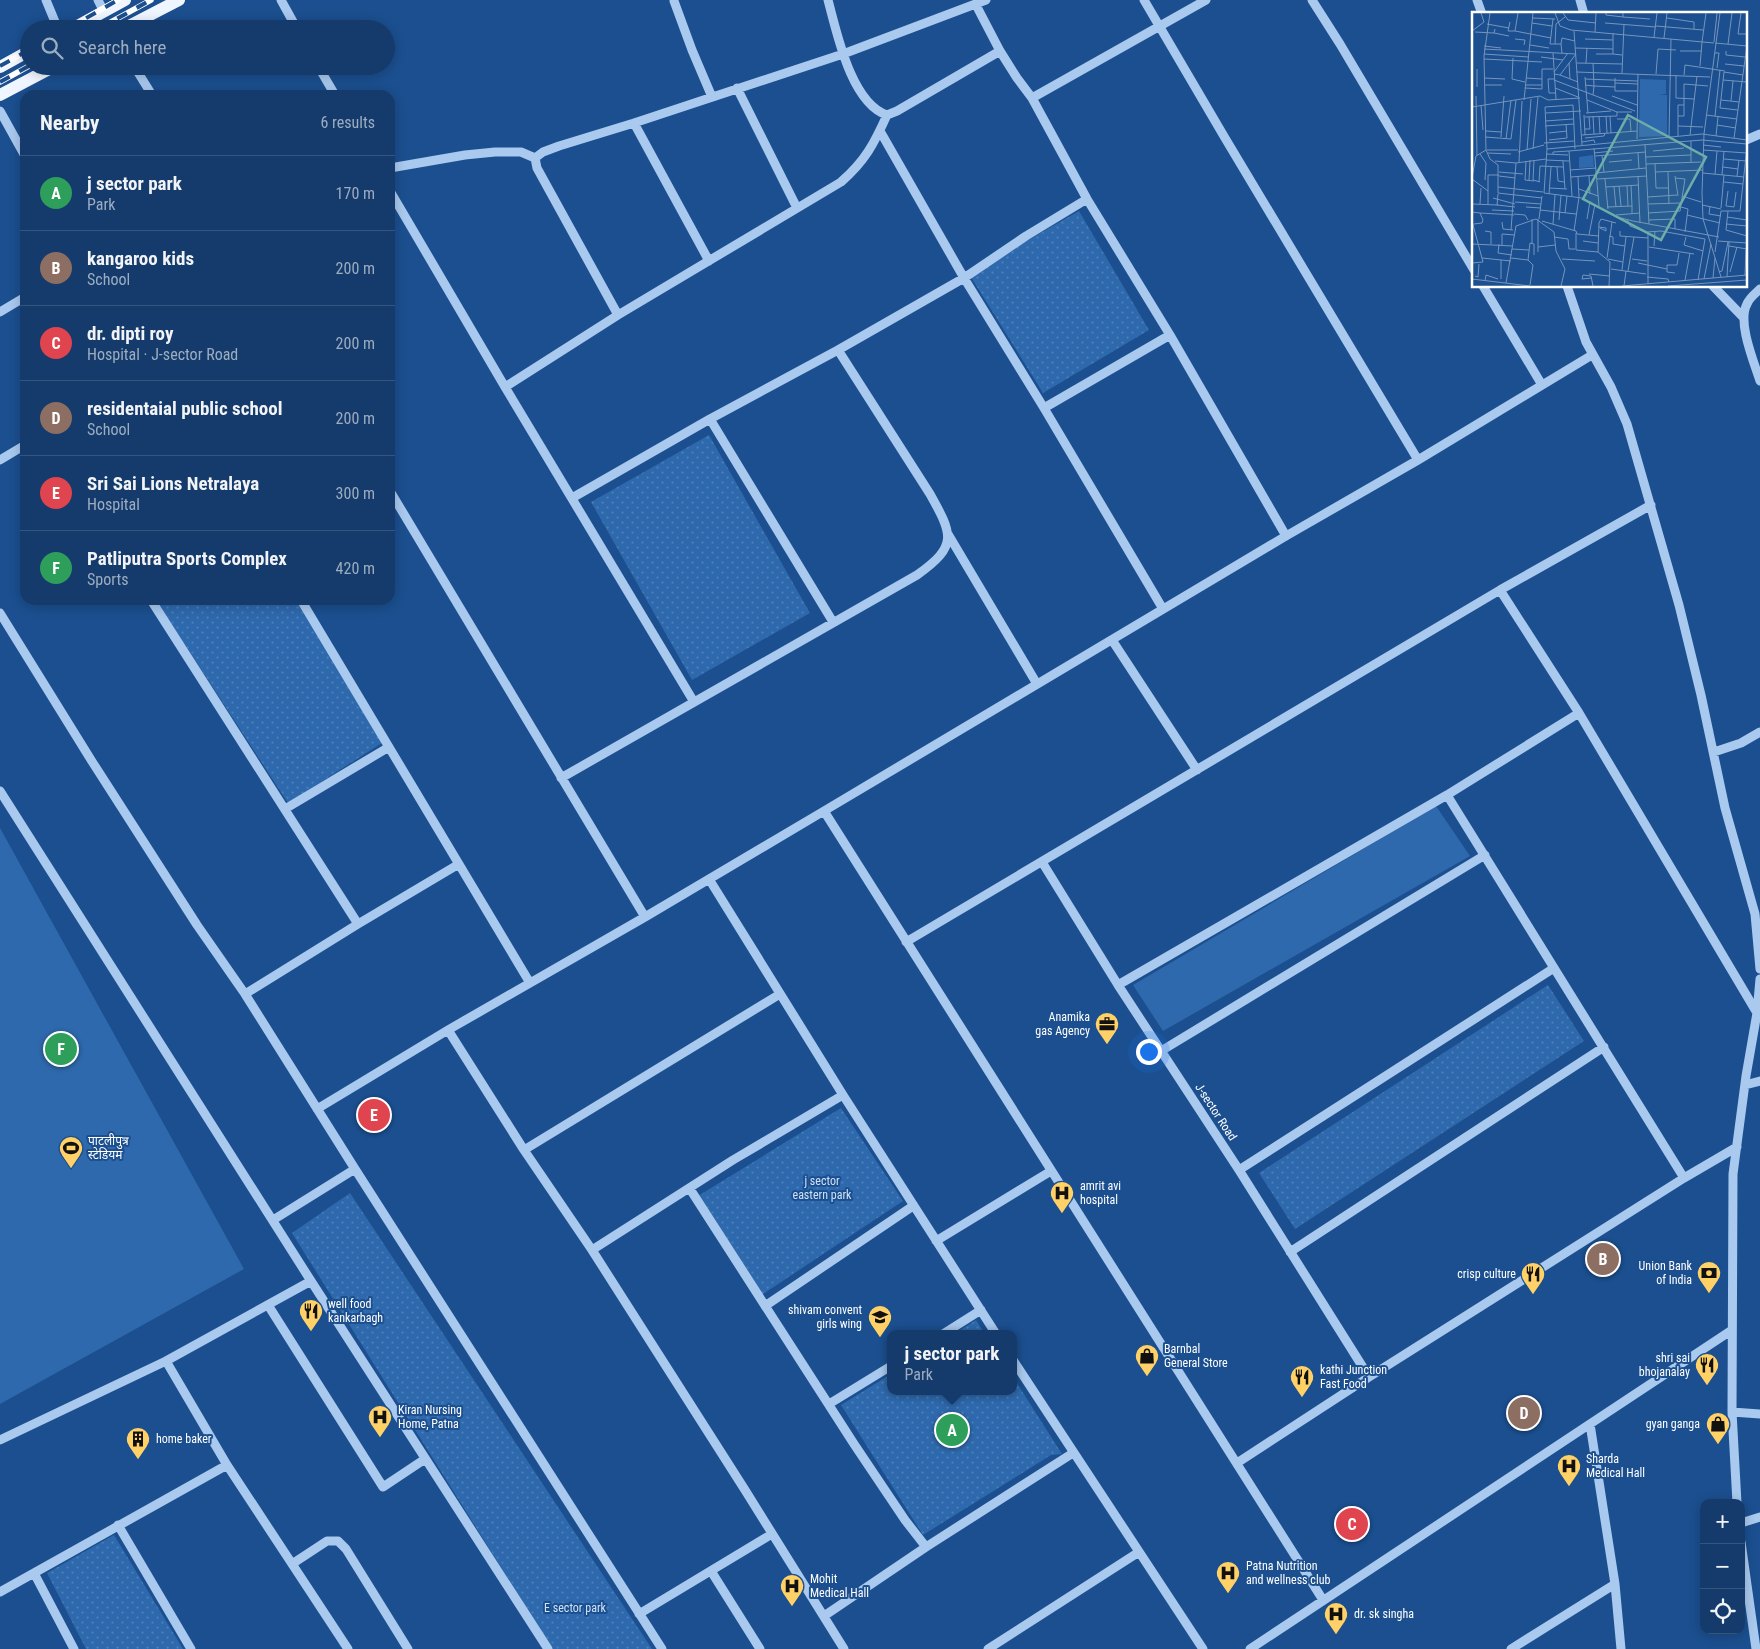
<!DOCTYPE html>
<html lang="en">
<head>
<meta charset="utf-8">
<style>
  body { margin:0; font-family:"Roboto Condensed","Noto Sans Devanagari",sans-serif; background:#1d4271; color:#f1f3f6 }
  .controls { position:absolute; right:15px; bottom:15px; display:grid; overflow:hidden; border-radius:10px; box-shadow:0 2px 12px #0003 }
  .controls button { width:45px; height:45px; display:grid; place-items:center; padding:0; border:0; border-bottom:1px solid #33557e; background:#143b6b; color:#f1f3f6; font:25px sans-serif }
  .you { position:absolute; left:1148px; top:1051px; width:18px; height:18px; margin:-12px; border:4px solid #fff; border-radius:50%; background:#1a73e8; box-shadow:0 0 0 8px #1a73e833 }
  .badge { display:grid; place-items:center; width:32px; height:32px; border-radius:50%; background:#ea580c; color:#fff; font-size:16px; font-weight:700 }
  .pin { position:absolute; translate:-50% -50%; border:2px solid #fff; box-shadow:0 1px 5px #0006 }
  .popup { position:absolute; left:887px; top:1330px; width:130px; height:65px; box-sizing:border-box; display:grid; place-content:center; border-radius:10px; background:#143b6b; filter:drop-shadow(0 1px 4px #0005); font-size:16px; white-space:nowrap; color:#9dadc1 }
  .popup b { font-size:19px; color:#f1f3f6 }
  .popup::after { content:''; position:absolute; left:50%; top:100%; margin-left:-10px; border:10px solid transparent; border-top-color:#143b6b }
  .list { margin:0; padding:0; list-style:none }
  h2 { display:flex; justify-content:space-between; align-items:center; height:65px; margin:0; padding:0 20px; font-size:21px }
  h2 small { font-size:16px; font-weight:400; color:#9dadc1 }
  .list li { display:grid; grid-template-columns:32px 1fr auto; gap:15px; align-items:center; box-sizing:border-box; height:75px; padding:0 20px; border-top:1px solid #33557e }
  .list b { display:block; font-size:19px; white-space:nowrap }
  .list p { margin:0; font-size:16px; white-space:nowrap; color:#9dadc1 }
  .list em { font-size:16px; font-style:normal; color:#9dadc1 }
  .icon { flex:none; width:28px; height:28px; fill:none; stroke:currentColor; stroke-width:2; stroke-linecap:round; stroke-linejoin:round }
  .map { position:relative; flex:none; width:1760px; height:1649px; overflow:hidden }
  .search { position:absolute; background:#143b6b; box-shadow:0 2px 12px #0003; left:20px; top:20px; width:375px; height:55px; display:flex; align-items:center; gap:12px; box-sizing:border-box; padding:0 18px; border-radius:28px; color:#9dadc1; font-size:19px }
  .panel { position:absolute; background:#143b6b; box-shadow:0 2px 12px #0003; left:20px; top:90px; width:375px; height:515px; border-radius:15px }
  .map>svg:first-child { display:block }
  .grass { fill:#2e69ad }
  .park { fill:url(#park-dots) }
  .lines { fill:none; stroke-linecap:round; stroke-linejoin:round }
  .minor { stroke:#a9c9ee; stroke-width:9 }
  .major { stroke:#f0f6ff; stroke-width:12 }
  .rail-casing { stroke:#fff; stroke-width:5.5 }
  .rail { stroke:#1b4f8f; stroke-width:4; stroke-dasharray:11; stroke-linecap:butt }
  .labels { text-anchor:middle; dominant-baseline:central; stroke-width:4; stroke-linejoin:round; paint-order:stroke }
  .poi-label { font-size:12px; fill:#fff; stroke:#1b4f8f; text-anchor:start }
  .street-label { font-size:12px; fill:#fff; stroke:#1b4f8f }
  .park-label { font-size:12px; fill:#cfe3fa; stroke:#1b4f8f }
  .inset-road { fill:none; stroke:#7695bc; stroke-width:1 }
  .view { fill:#6fada8; fill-opacity:0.15; stroke:#6fada8; stroke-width:2.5 }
  .inset-edge { fill:none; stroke:#fff; stroke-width:2.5 }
</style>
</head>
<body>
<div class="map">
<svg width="1760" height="1649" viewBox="0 0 1760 1649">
  <defs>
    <pattern id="park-dots" width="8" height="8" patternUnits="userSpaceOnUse" patternTransform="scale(1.25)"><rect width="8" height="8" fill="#2e69ad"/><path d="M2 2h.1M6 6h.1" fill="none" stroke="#4d80b9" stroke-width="1.8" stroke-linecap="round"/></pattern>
  </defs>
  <rect width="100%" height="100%" fill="#1b4f8f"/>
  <!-- grass -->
  <path class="grass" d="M1436 806 1470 856 1163 1031 1133 985Z
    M0 828 244 1269 0 1404Z"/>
  <!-- park -->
  <path class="park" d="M1079 211 1149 330 1043 393 969 274Z
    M709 435 810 613 692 680 591 502Z
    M156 600H296L382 743 288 803Z
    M1548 985 1584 1041 1295 1229 1259 1173Z
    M841 1108 903 1201 760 1296 698 1196Z
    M350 1193 652 1649H552L292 1233Z
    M976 1320 985 1334H954Z
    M891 1374V1391H1013V1377L1062 1454 1051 1455 923 1535 841 1405Z
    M114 1535 183 1649H86L47 1573Z"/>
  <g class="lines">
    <!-- minor -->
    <path class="minor" d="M46 0 58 29
      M98 0 104 12
      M281 0 297 29
      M828 0C837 33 851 103 887 115L897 111 1000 51
      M1144 0 1225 138 1418 460
      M1312 0 1340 44 1474 270
      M1477 0 1482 14
      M1580 0 1584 14
      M674 1 692 50 712 97
      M976 5 1000 51 1017 78 1032 98 1087 199 1170 335 1286 536
      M134 66 152 95
      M318 66 335 95
      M737 88 797 208
      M1032 98 1206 0
      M0 111 25 156
      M634 123 709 261
      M880 131 964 278 1044 408 1163 609
      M1746 140 1760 134
      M390 168 465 155 495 152H521L535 158
      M390 191 505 387 694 702
      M1483 286 1542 385
      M1567 286 1586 342 1611 387 1627 424 1679 605 1701 695 1725 808 1755 914 1760 969
      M1713 286 1744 318
      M1760 289C1756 293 1749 298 1747 304 1737 322 1754 362 1760 381
      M0 312 25 297
      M618 315 537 168 535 158 543 152 559 146 634 123 843 54 986 0
      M505 387 618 315 841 182C865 161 874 144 887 115
      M1044 408 1170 335
      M710 419 833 622
      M0 460 25 445
      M390 491 645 917
      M572 498 710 419 838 350 964 278 1026 236 1087 199
      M948 534 1037 684
      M1500 590 1579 713 1757 1013
      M151 600 358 924
      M301 600 530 983
      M0 613 93 763 197 925 245 994 355 1169 662 1649
      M1112 640 1197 770
      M1579 713 1447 795 1684 1178
      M1714 752 1741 743 1760 732
      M561 778 917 575C958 546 953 535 930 494L838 350
      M0 791 311 1281 548 1649
      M285 809 389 747
      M824 811 1323 1600
      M1042 862 1118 985 1239 1170 1369 1377
      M709 879 843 1095 996 1334
      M906 942 1500 590 1651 505
      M1118 985 1447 795
      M245 994 358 924 459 864
      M448 1030 524 1150 592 1250 745 1490 844 1649
      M1161 1051 1485 855
      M1745 1085 1760 1081
      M317 1109 448 1030 645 917 824 811 1286 536 1418 460 1592 355
      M524 1150 780 994
      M1239 1170 1554 968
      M690 1189 854 1444 905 1520 926 1547
      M273 1220 355 1169
      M936 1241 1051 1171
      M592 1250 733 1160 843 1095
      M1290 1252 1604 1047
      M268 1305 383 1487 425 1459
      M765 1306 913 1206
      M943 1334 981 1310
      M1013 1360 1203 1649
      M166 1361 227 1465 348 1649
      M829 1404 891 1366
      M1732 1412 1760 1414
      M1590 1424 1615 1584 1621 1649
      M0 1440 166 1361 311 1281
      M1237 1463 1369 1377 1684 1178 1737 1147
      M1737 1503 1732 1412 1733 1174 1746 1076 1757 1013 1760 979
      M1741 1523 1760 1517
      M118 1525 191 1649
      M1741 1542 1756 1649
      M292 1564 327 1541H338L346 1549 408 1649
      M711 1571 760 1649
      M0 1592 34 1573
      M639 1614 772 1534
      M824 1616 926 1547 1073 1453
      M74 1649 34 1573 227 1465
      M988 1649 1139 1552
      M1250 1649 1732 1330
      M1511 1649 1615 1584"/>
    <!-- major -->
    <path class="major" d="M72 29 125 0
      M123 29 179 0
      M0 67 29 51
      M0 95 55 66"/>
    <!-- rail casing -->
    <g class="rail-casing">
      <path id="rail" d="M67 29 118 0
        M98 29 151 0
        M0 66 29 50
        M0 82 29 66"/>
    </g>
    <!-- rail -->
    <use href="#rail" class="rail"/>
  </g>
  <!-- icons -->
  <defs>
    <g id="office-pin" transform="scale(1.25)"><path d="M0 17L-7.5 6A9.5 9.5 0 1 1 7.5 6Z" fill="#ffd166" stroke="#1b4f8f"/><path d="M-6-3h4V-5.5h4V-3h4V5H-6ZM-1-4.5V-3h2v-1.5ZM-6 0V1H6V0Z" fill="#111"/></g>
    <g id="stadium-pin" transform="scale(1.25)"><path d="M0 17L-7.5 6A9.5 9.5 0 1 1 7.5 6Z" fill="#ffd166" stroke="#1b4f8f"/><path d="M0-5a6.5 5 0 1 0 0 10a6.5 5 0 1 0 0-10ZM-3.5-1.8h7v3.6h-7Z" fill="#111"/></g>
    <g id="hospital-pin" transform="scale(1.25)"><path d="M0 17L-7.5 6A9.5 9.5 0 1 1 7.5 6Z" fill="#ffd166" stroke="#1b4f8f"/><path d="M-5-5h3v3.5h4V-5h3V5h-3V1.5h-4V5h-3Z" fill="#111"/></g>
    <g id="bank-pin" transform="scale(1.25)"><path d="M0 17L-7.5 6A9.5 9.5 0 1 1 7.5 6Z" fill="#ffd166" stroke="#1b4f8f"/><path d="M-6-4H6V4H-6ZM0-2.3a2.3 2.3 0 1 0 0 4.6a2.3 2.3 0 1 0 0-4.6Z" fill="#111"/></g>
    <g id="restaurant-pin" transform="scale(1.25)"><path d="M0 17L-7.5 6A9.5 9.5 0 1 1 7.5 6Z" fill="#ffd166" stroke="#1b4f8f"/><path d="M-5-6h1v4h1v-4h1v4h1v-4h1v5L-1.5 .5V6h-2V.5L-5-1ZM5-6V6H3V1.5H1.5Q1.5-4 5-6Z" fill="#111"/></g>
    <g id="school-pin" transform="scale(1.25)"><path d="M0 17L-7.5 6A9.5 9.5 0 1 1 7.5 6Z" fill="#ffd166" stroke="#1b4f8f"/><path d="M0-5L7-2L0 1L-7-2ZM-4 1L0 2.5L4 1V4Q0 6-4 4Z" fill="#111"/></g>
    <g id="shop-pin" transform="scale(1.25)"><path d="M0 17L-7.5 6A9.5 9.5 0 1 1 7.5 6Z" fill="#ffd166" stroke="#1b4f8f"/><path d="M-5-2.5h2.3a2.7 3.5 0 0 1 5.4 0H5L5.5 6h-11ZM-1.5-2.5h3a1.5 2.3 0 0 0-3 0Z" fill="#111"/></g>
    <g id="building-pin" transform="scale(1.25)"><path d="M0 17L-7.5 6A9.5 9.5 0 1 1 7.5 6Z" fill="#ffd166" stroke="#1b4f8f"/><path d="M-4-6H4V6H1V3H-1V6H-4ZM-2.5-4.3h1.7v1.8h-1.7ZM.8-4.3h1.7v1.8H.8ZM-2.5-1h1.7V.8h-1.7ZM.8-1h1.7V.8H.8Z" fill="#111"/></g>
  </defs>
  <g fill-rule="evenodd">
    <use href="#office-pin" x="1107" y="1024"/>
    <use href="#stadium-pin" x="71" y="1148"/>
    <use href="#hospital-pin" x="1062" y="1193"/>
    <use href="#bank-pin" x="1709" y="1273"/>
    <use href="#restaurant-pin" x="1533" y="1274"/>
    <use href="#restaurant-pin" x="311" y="1311"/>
    <use href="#school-pin" x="880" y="1317"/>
    <use href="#shop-pin" x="1147" y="1356"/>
    <use href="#restaurant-pin" x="1707" y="1365"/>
    <use href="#restaurant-pin" x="1302" y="1377"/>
    <use href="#hospital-pin" x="380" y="1417"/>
    <use href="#shop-pin" x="1718" y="1424"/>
    <use href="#building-pin" x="138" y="1439"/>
    <use href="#hospital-pin" x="1569" y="1466"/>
    <use href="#hospital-pin" x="1228" y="1573"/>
    <use href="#hospital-pin" x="792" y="1586"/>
    <use href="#hospital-pin" x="1336" y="1614"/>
  </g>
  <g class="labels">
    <!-- poi labels -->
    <g class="poi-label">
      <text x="1090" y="1017" text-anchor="end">Anamika<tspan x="1090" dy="14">gas Agency</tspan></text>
      <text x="88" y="1141">पाटलीपुत्र<tspan x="88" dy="14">स्टेडियम</tspan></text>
      <text x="1080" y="1186">amrit avi<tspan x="1080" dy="14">hospital</tspan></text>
      <text x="1692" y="1266" text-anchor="end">Union Bank<tspan x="1692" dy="14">of India</tspan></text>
      <text x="1516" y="1274" text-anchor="end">crisp culture</text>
      <text x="328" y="1304">well food<tspan x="328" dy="14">kankarbagh</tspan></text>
      <text x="862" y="1310" text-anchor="end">shivam convent<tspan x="862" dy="14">girls wing</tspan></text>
      <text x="1164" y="1349">Barnbal<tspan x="1164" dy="14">General Store</tspan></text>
      <text x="1690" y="1358" text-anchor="end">shri sai<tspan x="1690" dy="14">bhojanalay</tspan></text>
      <text x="1320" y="1370">kathi Junction<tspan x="1320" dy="14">Fast Food</tspan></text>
      <text x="398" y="1410">Kiran Nursing<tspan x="398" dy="14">Home, Patna</tspan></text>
      <text x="1700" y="1424" text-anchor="end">gyan ganga</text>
      <text x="156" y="1439">home baker</text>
      <text x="1586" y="1459">Sharda<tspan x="1586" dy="14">Medical Hall</tspan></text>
      <text x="1246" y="1566">Patna Nutrition<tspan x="1246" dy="14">and wellness club</tspan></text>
      <text x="810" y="1579">Mohit<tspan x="810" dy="14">Medical Hall</tspan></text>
      <text x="1354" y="1614">dr. sk singha</text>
    </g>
    <!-- street labels -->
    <g class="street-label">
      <text transform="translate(1216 1112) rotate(57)">J-sector Road</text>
    </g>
    <!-- park labels -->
    <g class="park-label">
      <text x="822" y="1181">j sector<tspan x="822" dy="14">eastern park</tspan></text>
      <text x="575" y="1608">E sector park</text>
    </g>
  </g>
  <!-- overview -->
  <g transform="translate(1472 12)">
    <rect width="275" height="275" fill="#1b4f8f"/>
    <path d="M168 67 194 68V82L187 83H195V124L167 125Z" fill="#2e69ad"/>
    <path d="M121 143 122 155 107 156V145Z" fill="#2e69ad"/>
    <path class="inset-road" d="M46 1 43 19 79 26M83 1 88 14 99 18 242 31M91 1 96 8 124 11M134 1V3L151 5V1M248 1 232 122 230 181 231 207 249 265M269 1 266 22H275M151 5 178 7M61 6 83 7M195 6 222 10V17M81 7 78 32H89L90 41M38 10 36 19H43M60 11 80 14M133 11 184 15M15 12 37 16M184 14 231 18M0 19 12 10 9 1M102 19 110 133M3 20 22 21 23 17M123 20 124 1M22 21 37 24M141 21V42L150 43M182 25 185 1M192 26 195 1M43 27 53 28 52 33M113 27 141 28M230 30 234 1M242 30 245 1M243 31 275 34M83 32 84 12 93 5M89 32 90 26 103 29M256 32 260 1M58 33 77 36M12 34 29 36M103 36 141 37M12 37 104 42M208 39H230M254 39V43L273 45M81 41 84 87M243 41H247L245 56M12 42 56 45M124 42H141M69 45 91 48M41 46 40 67 53 70M12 47 70 50M97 51 98 67M105 51 150 52M114 51 115 36M121 51 122 74 143 75M253 52 272 54M228 54 230 30M5 57V75M82 60 96 41M105 60 238 65M150 61 152 12M82 62 88 63 104 42M184 62 186 37 204 38M88 63 106 70M204 63V86L222 87M212 63 213 53 253 59M113 65 116 101M12 66 33 67M54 66 70 67V57H81M143 66V79H165M82 67H76L77 81H84M113 67 166 69M82 68 163 99M251 68 275 70M143 71 166 72M13 73H30M53 73H70M113 73 122 74 121 83M53 76 70 77V67M83 76 106 85M4 84 5 143M140 84 165 93M52 88 61 1M115 88 145 100H160M249 88 267 90M259 89 261 69M9 93 11 118M212 93V72L236 74M0 95 68 84 76 88 108 86M266 98 248 96 252 60 271 63M74 101 109 99M114 101 139 99M112 103 113 123M234 103 265 107M121 104 122 122M127 104 128 121M134 104 135 121M138 104 139 121M243 104 248 58M113 105 145 104V100M145 107H158L159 119M73 109 101 107M245 113 264 116M73 114 102 112M206 114 231 115M113 117H118L117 105M14 119 29 120M77 121 95 119M110 123 165 119M218 123 225 64M206 124V93H212V104H206M244 124 246 105M13 125 39 127 44 88M29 125 32 84M197 125 199 27M113 126 132 124 133 121M262 126 275 34M34 127 39 88M165 127 166 62M77 128 95 126 94 112M219 129V150M110 130 122 128 123 131M72 131 102 129M173 132 177 212M231 133 249 135M122 136 127 194M61 137 66 85M75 137 73 95 101 93 103 137M14 138 18 147 26 153V181L70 186M15 138H46M55 138 59 87M231 138 275 141M181 139 212 136M46 140 72 133M16 141 39 142M122 141 141 139M166 141 167 157M8 142 14 151 13 168M74 142 96 143M81 142V140L97 139M123 144 174 140M130 144 132 160M174 145 219 143M252 147 274 149M62 148 61 168 68 170M74 148 97 149M23 149 44 151M54 149 53 168 62 169M91 149 93 177M47 150 50 89M137 150 160 148M174 152 229 150M183 152 184 176H196M85 155 86 169 92 170M251 155 266 157M98 158 124 156M27 160 51 162M183 160 231 158M196 160 197 192M124 161 174 156M231 161 272 165M243 162 245 139M250 163 252 139M27 164 43 166M117 164 118 182M166 164 168 211M203 164 206 184M265 164 267 148M99 165 124 163M0 166 4 144 14 138 12 44 18 1M0 167 16 179M125 167 175 164M133 167 136 197M57 169 58 148M67 170 68 154 91 155M252 170 271 172M159 173 160 194M147 174 149 194M155 174 156 194M26 175 71 180M134 175 167 173M142 175 144 195M77 176 95 177M107 177 126 184M256 179 254 194 262 195 264 180M26 182 25 193 43 195M77 182 79 155M100 184 97 139 230 128 275 132M210 184 229 190M176 185 205 183M21 186 43 192M43 190 69 192M0 192 26 193M8 192 9 176M16 192V163H27M176 192 209 191M230 193 249 197M238 194 237 202 249 204M54 195 69 196M135 195 160 194V202M209 195 216 197 213 220M249 196 252 163M20 198 42 199M68 198 104 202M256 199 254 218 275 224M0 200 8 201 11 208 10 211 2 212M8 201 42 203M93 201 95 184M176 201 208 199 213 167 203 166M42 202 53 203 56 208M144 203 168 201M215 203 248 211M255 205 275 208M66 207V240M67 207 70 184M115 207 118 189M155 207 158 214 176 221V272M87 208 89 183M177 208 203 207V217M0 209 11 250 0 251M70 209 104 219 105 222 127 224M30 210 31 217 41 218M81 212 83 183M254 212 275 214M127 215 134 216V219L128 216M39 218 44 151 74 147M13 219 19 220V232M102 219 107 185 106 165M148 219V224L176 226M175 220 189 219 233 227 226 268M104 221V238L126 240M117 223 123 192M137 224 141 225V232L153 234M82 225 96 227 97 237H103M214 225 212 233 231 239M247 225 161 209 145 205 110 186 72 181 75 137 230 122 275 128M111 229 126 231M246 229 275 231M60 231V207M0 232 41 234M27 232 26 241 40 243M30 233V222L43 223M182 234 183 219M257 234 275 237M66 235 83 233M177 235 222 242M40 237 57 238M243 240 249 199H268L275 135M10 246 39 249M39 246 56 248 58 231 62 232V243M135 246 140 210M90 247 123 249M136 247 151 250M160 247 175 249M56 248 61 253 58 273M166 251 195 257M139 257 174 262M150 258 154 225M156 259 162 225M247 260 250 259 256 230M258 260 265 235M203 261 195 260V253H205L207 241M117 262 138 264M273 263 274 238M3 264 6 265 7 252M175 265 196 267 197 270M255 265 257 230M119 266 110 267 111 263 119 264 121 274M241 266 243 246M0 267 58 274M29 267V248M232 267 239 232M213 268 218 241M13 269 14 263 26 267M34 271 44 214 64 207 82 220 84 239 93 257 89 274M137 274 138 250 126 240 127 211 129 207 144 211M150 274 275 263M152 274 154 259M196 274 275 268"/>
    <path class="view" d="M156 103 234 145 189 228 111 187Z"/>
    <rect width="275" height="275" class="inset-edge"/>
  </g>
</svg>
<div class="controls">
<button>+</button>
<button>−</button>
<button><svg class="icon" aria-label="locate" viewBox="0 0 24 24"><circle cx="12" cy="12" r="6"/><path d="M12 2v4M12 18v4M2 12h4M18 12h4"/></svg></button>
</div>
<div class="you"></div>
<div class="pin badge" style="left:952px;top:1430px;background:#2e9e5b">A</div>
<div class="popup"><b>j sector park</b>Park</div>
<div class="pin badge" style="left:1603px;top:1259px;background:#8d6e63">B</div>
<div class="pin badge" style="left:1352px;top:1524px;background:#e0444e">C</div>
<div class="pin badge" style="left:1524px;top:1413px;background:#8d6e63">D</div>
<div class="pin badge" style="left:374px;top:1115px;background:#e0444e">E</div>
<div class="pin badge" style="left:61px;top:1049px;background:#2e9e5b">F</div>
<div class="search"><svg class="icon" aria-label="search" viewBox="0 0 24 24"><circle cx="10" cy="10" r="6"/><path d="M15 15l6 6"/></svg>Search here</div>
<section class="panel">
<h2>Nearby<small>6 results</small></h2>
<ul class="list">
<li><span class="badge" style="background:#2e9e5b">A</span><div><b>j sector park</b><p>Park</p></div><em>170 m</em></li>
<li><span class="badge" style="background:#8d6e63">B</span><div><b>kangaroo kids</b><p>School</p></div><em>200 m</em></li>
<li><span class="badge" style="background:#e0444e">C</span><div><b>dr. dipti roy</b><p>Hospital · J-sector Road</p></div><em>200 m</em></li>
<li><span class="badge" style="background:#8d6e63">D</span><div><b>residentaial public school</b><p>School</p></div><em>200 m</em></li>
<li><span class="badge" style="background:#e0444e">E</span><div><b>Sri Sai Lions Netralaya</b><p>Hospital</p></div><em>300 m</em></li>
<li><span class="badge" style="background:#2e9e5b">F</span><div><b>Patliputra Sports Complex</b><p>Sports</p></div><em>420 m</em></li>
</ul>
</section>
</div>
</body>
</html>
